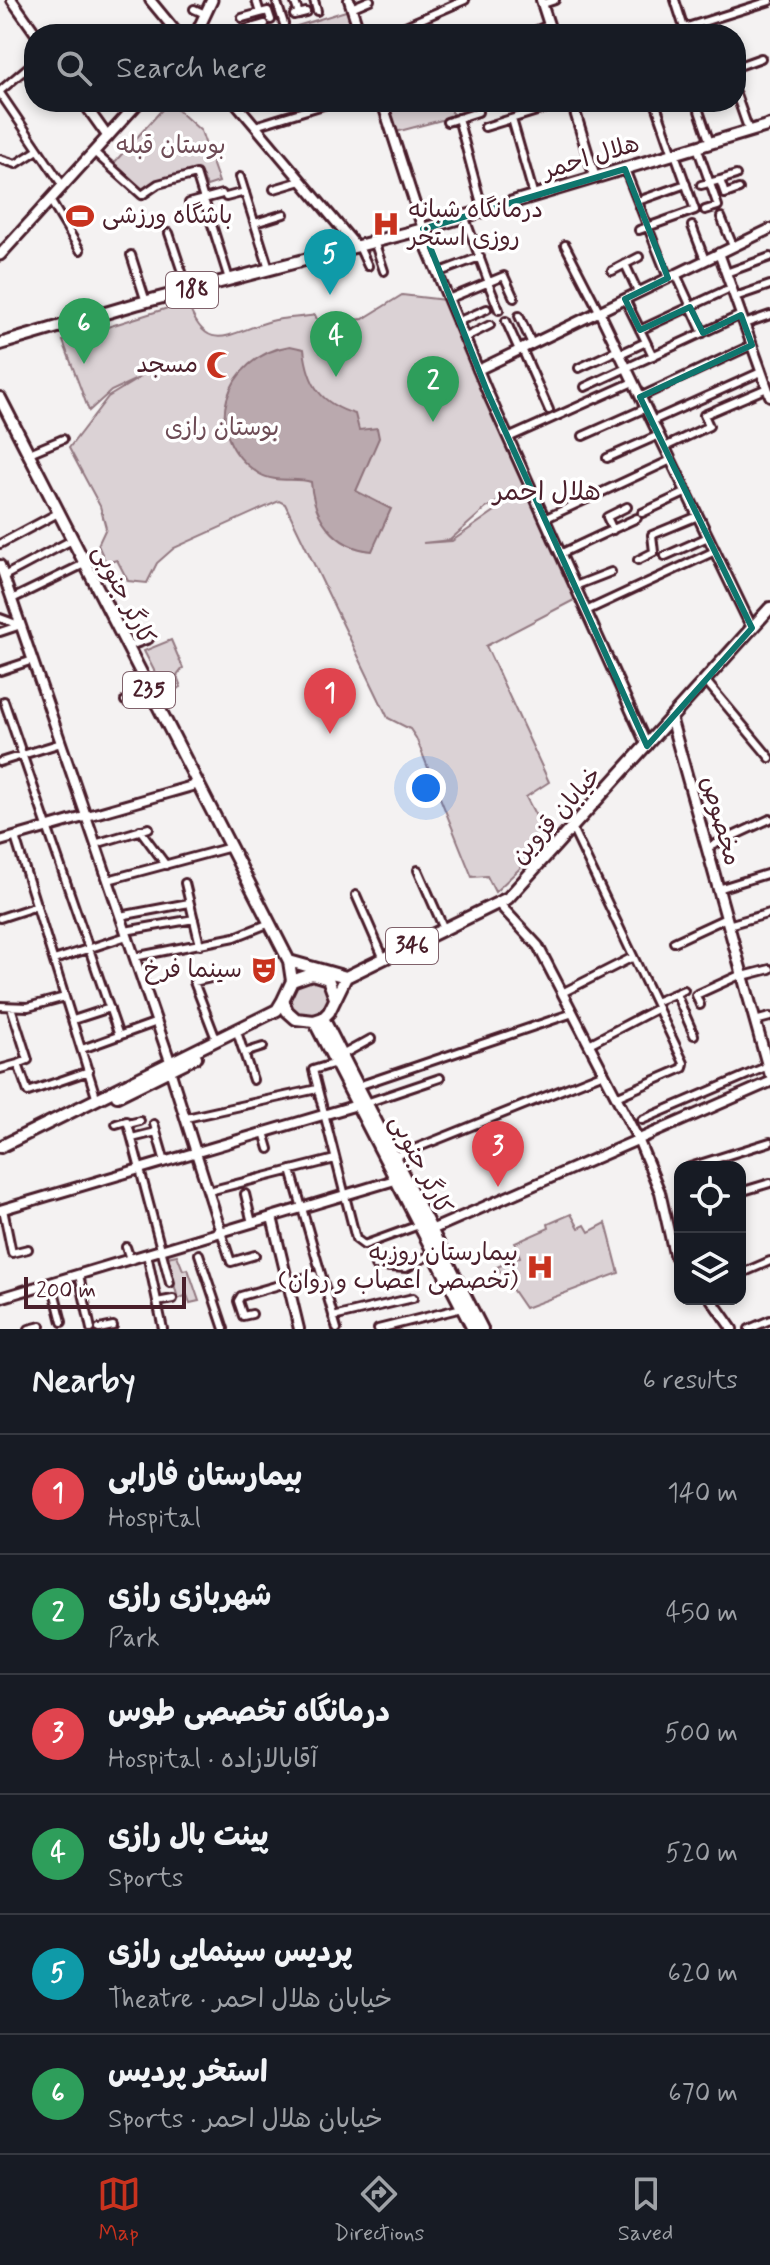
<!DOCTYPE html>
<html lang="en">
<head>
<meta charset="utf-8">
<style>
  body { margin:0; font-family:Mynerve,"Playpen Sans Arabic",sans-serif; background:#242831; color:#f1f3f6 }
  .controls { position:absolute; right:24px; bottom:24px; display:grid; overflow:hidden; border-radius:16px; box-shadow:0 4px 12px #0003 }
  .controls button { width:72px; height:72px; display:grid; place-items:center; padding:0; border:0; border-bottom:2px solid #363941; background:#171b24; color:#f1f3f6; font:40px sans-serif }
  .scale { position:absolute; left:24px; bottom:20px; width:162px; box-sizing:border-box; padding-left:8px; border:4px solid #4a1f2b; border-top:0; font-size:22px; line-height:28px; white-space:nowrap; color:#4a1f2b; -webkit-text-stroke:6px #fff; paint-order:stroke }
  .you { position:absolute; left:426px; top:788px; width:28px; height:28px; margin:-20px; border:6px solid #fff; border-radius:50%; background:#1a73e8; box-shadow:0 0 0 12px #1a73e833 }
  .badge { display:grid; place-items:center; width:52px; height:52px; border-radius:50%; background:#c8321e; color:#fff; font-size:26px; font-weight:700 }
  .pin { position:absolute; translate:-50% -66px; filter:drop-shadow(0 2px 4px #0008) }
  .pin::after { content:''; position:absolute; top:42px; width:28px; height:24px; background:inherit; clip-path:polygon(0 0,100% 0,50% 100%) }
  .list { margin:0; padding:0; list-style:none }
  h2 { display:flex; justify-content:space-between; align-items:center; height:104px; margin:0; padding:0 32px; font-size:34px }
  h2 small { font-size:26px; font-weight:400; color:#9ea1a6 }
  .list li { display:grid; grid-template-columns:52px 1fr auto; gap:24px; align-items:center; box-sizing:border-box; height:120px; padding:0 32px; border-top:2px solid #363941 }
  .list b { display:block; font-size:30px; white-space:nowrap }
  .list p { margin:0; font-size:26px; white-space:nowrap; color:#9ea1a6 }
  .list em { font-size:26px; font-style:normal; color:#9ea1a6 }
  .icon { flex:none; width:44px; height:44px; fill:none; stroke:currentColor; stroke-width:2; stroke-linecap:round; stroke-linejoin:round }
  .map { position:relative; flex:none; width:770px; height:1329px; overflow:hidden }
  .search { position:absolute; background:#171b24; box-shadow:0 4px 12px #0003; left:24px; right:24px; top:24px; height:88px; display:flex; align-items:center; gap:20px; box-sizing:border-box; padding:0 28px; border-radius:32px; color:#9ea1a6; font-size:30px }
  .sheet { height:824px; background:#171b24 }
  nav { display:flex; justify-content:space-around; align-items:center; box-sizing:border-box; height:112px; border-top:2px solid #363941; background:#171b24; font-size:22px; color:#9ea1a6 }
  nav a { display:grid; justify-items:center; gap:4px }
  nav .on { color:#c8321e }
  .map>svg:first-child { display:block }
  .green { fill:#dbd2d5; stroke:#927880; stroke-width:2 }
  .water { fill:#baa9ae; stroke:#8d727a; stroke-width:2 }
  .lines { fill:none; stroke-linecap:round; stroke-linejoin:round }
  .minor-casing { stroke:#4a1f2b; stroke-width:12 }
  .tertiary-casing { stroke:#4a1f2b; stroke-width:14 }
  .secondary-casing { stroke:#4a1f2b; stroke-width:15 }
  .primary-casing { stroke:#4a1f2b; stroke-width:16 }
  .minor { stroke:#fff; stroke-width:6 }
  .tertiary { stroke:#fff; stroke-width:8 }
  .secondary { stroke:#fff; stroke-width:9 }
  .primary { stroke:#fff; stroke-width:10 }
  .marked { fill:none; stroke:#0f766e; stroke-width:6; stroke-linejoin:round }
  .labels { text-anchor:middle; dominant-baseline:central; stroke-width:7; stroke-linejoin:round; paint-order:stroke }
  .shield { fill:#fff; stroke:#80626b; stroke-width:2 }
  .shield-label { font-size:22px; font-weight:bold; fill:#4a1f2b }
  .park-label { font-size:24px; fill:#6e4c56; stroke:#fff }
  .street-label { font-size:24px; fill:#4a1f2b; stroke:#fff }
  .poi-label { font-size:24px; fill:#4a1f2b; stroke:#fff; text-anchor:end }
  .neighbourhood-label { font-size:26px; fill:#4a1f2b; stroke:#fff }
</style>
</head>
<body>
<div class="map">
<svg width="770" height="1329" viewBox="0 0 770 1329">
  <rect width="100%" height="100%" fill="#f4f2f2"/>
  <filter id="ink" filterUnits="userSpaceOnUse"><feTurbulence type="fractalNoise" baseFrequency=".0125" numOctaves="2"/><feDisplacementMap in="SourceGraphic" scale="16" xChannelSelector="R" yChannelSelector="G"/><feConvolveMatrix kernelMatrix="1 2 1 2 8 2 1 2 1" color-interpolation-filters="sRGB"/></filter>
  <g filter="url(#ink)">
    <!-- green -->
    <path class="green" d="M349 10 358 34H271Z
      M169 102 201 131 219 182 207 186 199 170 157 182 142 193 112 165Z
      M387 102H449L453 117 396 132Z
      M402 295 445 300 525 487 486 508 450 540 423 543 452 541 526 489 576 599 486 646 549 782 526 797 549 841 495 892 487 876 472 877 416 738 410 729 388 718 285 504 279 501 174 548 157 563 147 583 128 581 117 560 106 563 98 545 106 528 100 506 69 448 108 397 141 377 111 391 89 411 63 341 187 302C207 357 228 333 271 321 285 317 301 318 315 315L319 324 363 319Z
      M171 640 183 668 177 676 181 687 173 691 168 683 162 686 144 651Z
      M290 998a19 19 0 1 1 38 0a19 19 0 1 1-38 0Z
      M571 1214 579 1228 585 1225 589 1232 606 1223 619 1273 525 1308 497 1267 520 1257 515 1243 549 1228 548 1224Z
      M177 1255 183 1270 188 1269 199 1301 190 1303 187 1295 178 1299 167 1257Z"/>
    <!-- water -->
    <path class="water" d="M290 346 304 349C308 385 321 404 355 414L359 430 377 428 379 438 356 491 391 509 372 551C335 548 313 517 311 482 295 477 275 484 258 473 198 434 225 356 290 346Z"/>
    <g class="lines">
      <!-- minor casing -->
      <g class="minor-casing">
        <path id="minor" d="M276 0 284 24
          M294 0 299 14
          M314 0 317 11
          M675 0 684 28 770 1
          M543 4 555 0
          M351 8 370 0
          M194 9 205 14
          M260 13 268 11 271 20
          M294 15 306 12
          M242 18 260 13 256 0
          M241 31 265 24
          M387 34 465 0
          M527 34 549 25
          M736 67 761 58
          M0 91 34 62
          M0 93 63 186
          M736 94 749 131
          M635 102H639
          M655 102 673 154
          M696 102 710 143
          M458 118 483 211
          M512 119 534 196
          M447 122 478 112 476 104 481 102
          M255 126 333 102
          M485 127 566 102
          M697 147 718 206 705 210
          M94 152 142 195 158 184 196 174 229 279
          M0 159 16 164 38 150
          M625 169 668 278
          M240 177 269 269
          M720 180 736 175
          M701 185 720 180 725 194 739 189
          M274 189 301 181
          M226 197 245 192
          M50 200 80 250
          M638 201 686 184
          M189 203 222 194
          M721 217 733 246
          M466 221 489 283
          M255 223 284 214
          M692 226 705 260
          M639 230 695 210 675 154
          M169 233 188 290
          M565 245 599 311
          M376 247 384 271
          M361 251 368 266
          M131 255 146 302
          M625 264 638 292
          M612 271 639 257
          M437 273 480 257
          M726 273 770 257
          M676 274 703 333
          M488 283 499 310
          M735 297 770 285
          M448 299 504 276 514 298
          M625 299 653 356
          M519 316 532 344
          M506 321 519 350
          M457 322 487 309
          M744 324 770 315
          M640 330 726 290
          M464 338 490 325
          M522 349 549 410
          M620 354 646 342
          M579 368 618 350
          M585 387 741 315
          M640 397 752 345
          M652 421 761 372
          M583 436 646 408
          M508 438 633 382
          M669 445 709 426 704 415 767 388
          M27 454 63 439
          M607 458 659 435
          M642 513 687 492
          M544 519 671 460
          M613 530 607 517 627 507
          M0 544 58 513
          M560 554 637 518
          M665 556 708 537
          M638 560 654 552 652 535 698 516
          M4 576 72 540
          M575 586 611 572
          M12 599 84 564
          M586 611 715 551
          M0 618 19 625
          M0 632 21 625
          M127 647 149 639
          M0 671 33 660
          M705 680 770 758
          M4 701 119 1036
          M125 701 150 691
          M0 762 61 743
          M572 828 684 1063 683 1068 616 1097
          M140 830 166 865
          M15 837 97 1100
          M95 844 149 828
          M707 848 770 819
          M418 870 444 929
          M108 880 231 847
          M185 883 200 945
          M718 889 770 873
          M356 895 384 959
          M120 916 189 903
          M0 918 37 906
          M728 925 770 913
          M125 931 194 919
          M674 942 726 918
          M134 957 235 937 270 923
          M54 960 127 936
          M743 976 770 969
          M215 977 194 982 216 1039
          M562 993 633 957
          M676 994 694 1035
          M655 1002 684 990
          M700 1005 696 995 742 974
          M0 1006 28 1007 65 997
          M11 1007 28 1060 18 1064
          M73 1020 110 1008
          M755 1021 770 1017
          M238 1035 253 1080
          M589 1044 658 1008
          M82 1049 157 1022
          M244 1053 263 1047
          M342 1055 371 1039
          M336 1063 313 1070 356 1239 364 1245 419 1225
          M0 1069 18 1064 28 1092 89 1071
          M358 1086 573 1013
          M366 1103 440 1078
          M186 1118 317 1089
          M642 1120 768 1066
          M140 1121 128 1124 170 1283
          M116 1124 126 1121 128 1124
          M154 1124 165 1162
          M264 1132 269 1149
          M132 1138 156 1132
          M394 1157 604 1073
          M690 1167 770 1142
          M291 1170 337 1329
          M209 1191 335 1159
          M740 1192 770 1183
          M245 1194 252 1223
          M3 1209 12 1253 28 1249
          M221 1232 231 1262 255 1255
          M126 1247 130 1259
          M147 1254 163 1329
          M199 1254 224 1329
          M375 1266 406 1268 433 1253
          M740 1274 770 1261
          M79 1275 91 1329
          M52 1283 62 1322
          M157 1302 173 1299
          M252 1314 243 1316 238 1301 241 1296 314 1275
          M333 1317 413 1298
          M29 1329 41 1326
          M99 1329 113 1326
          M378 1329 462 1308
          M749 1329 770 1320"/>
      </g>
      <!-- tertiary casing -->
      <g class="tertiary-casing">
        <path id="tertiary" d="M12 0 36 34
          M150 0 178 34
          M349 0 360 34
          M541 0 552 34
          M83 102 108 137
          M235 102 357 247
          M382 102 423 229 424 241 487 391 647 746
          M572 102 595 178
          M719 253 770 396
          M599 311 752 628
          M478 370 770 229
          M0 565 170 1061
          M0 841 199 784
          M499 904 538 946 638 1139 660 1192 674 1254 680 1263
          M170 1070 221 1232
          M0 1210 357 1105
          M272 1217 299 1329
          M431 1230 770 1082
          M0 1298 395 1180
          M711 1299 732 1329"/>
      </g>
      <!-- secondary casing -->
      <g class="secondary-casing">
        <path id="secondary" d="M196 34 212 0
          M0 255 139 102
          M671 719 770 1074"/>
      </g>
      <!-- primary casing -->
      <g class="primary-casing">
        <path id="primary" d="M0 344 136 304 423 229 770 125
          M0 398 289 961 292 981
          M289 961 346 977
          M335 998 328 979 312 974 292 981 283 1000 287 1011 296 1019 314 1021 323 1018 329 1012 346 977 508 898 770 608
          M323 1018 482 1329
          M314 1021 473 1329
          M117 1096 196 1057
          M0 1147 277 1010 283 1000"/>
      </g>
      <!-- minor -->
      <use href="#minor" class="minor"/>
      <!-- tertiary -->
      <use href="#tertiary" class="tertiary"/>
      <!-- secondary -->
      <use href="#secondary" class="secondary"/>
      <!-- primary -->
      <use href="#primary" class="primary"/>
    </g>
  </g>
  <!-- marked area -->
  <path class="marked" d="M625 169 668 278 625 299 640 330 690 307 703 333 741 315 752 345 640 397 752 628 647 746 487 391 423 229Z"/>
  <!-- icons -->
  <defs>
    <g id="stadium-bare" transform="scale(2.16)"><path d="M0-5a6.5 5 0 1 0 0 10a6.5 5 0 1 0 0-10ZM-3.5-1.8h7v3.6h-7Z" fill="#c8321e" stroke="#fff" stroke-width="2.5" paint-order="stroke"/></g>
    <g id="hospital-bare" transform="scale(2.16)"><path d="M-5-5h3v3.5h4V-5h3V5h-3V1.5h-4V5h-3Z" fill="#c8321e" stroke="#fff" stroke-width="2.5" paint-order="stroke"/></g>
    <g id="mosque-bare" transform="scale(2.16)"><path d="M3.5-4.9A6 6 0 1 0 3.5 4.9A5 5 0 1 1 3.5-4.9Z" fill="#c8321e" stroke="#fff" stroke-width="2.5" paint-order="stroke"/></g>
    <g id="theatre-bare" transform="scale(2.16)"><path d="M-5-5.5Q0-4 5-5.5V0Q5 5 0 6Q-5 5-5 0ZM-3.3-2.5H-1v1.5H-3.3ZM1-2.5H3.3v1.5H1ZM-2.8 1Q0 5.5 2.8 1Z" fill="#c8321e" stroke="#fff" stroke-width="2.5" paint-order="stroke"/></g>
  </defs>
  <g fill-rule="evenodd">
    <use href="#stadium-bare" x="80" y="216"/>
    <use href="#hospital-bare" x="386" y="224"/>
    <use href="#mosque-bare" x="220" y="365"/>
    <use href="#theatre-bare" x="264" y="970"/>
    <use href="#hospital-bare" x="540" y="1267"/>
  </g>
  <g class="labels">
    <!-- shield labels -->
    <g class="shield">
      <rect x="166" y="272" width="52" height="36" rx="6"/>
      <rect x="123" y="672" width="52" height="36" rx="6"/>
      <rect x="386" y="928" width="52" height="36" rx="6"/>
    </g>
    <g class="shield-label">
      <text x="192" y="290">188</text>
      <text x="149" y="690">235</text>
      <text x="412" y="946">346</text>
    </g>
    <!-- park labels -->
    <g class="park-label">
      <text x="171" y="146">بوستان قبله</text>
      <text x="222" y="428">بوستان رازی</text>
    </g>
    <!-- street labels -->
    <g class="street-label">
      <text transform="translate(591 158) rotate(-17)">هلال احمر</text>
      <text transform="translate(123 595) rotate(63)">کارگر جنوبی</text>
      <text transform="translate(557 816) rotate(-48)">خیابان قزوین</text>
      <text transform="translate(720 821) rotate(74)">مخصوص</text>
      <text transform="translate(420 1165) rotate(63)">کارگر جنوبی</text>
    </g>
    <!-- poi labels -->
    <g class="poi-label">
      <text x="408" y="210" text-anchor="start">درمانگاه شبانه<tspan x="408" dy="28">روزی استخر</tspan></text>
      <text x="102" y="216" text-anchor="start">باشگاه ورزشی</text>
      <text x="198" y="365">مسجد</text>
      <text x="242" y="970">سینما فرخ</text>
      <text x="518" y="1253">بیمارستان روزبه<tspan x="518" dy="28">(تخصصی اعصاب و روان)</tspan></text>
    </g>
    <!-- neighbourhood labels -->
    <g class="neighbourhood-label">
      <text x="547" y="493">هلال احمر</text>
    </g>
  </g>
</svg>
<div class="controls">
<button><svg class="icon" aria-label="locate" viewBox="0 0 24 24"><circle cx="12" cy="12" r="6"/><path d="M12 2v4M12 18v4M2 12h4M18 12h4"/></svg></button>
<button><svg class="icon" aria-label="layers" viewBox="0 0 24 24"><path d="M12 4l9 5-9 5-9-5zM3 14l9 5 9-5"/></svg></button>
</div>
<div class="scale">200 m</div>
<div class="you"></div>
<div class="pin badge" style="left:330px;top:734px;background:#e0444e">1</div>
<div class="pin badge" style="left:433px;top:422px;background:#2e9e5b">2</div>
<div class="pin badge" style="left:498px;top:1187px;background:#e0444e">3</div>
<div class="pin badge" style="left:336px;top:377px;background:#2e9e5b">4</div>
<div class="pin badge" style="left:330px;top:295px;background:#0f9aa8">5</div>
<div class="pin badge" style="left:84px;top:364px;background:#2e9e5b">6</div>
<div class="search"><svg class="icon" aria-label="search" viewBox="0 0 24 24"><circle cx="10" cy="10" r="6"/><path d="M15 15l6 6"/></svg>Search here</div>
</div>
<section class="sheet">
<h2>Nearby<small>6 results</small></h2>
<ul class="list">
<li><span class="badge" style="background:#e0444e">1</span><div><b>بیمارستان فارابی</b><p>Hospital</p></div><em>140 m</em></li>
<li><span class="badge" style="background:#2e9e5b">2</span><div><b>شهربازی رازی</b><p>Park</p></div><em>450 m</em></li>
<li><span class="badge" style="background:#e0444e">3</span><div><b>درمانگاه تخصصی طوس</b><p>Hospital · آقابالازاده</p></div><em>500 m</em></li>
<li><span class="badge" style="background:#2e9e5b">4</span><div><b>پینت بال رازی</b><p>Sports</p></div><em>520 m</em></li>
<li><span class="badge" style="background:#0f9aa8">5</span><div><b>پردیس سینمایی رازی</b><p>Theatre · خیابان هلال احمر</p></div><em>620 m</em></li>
<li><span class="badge" style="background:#2e9e5b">6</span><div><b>استخر پردیس</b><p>Sports · خیابان هلال احمر</p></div><em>670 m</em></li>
</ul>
</section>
<nav>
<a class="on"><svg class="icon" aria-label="map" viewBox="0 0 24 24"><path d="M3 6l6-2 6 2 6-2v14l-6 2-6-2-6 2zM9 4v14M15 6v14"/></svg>Map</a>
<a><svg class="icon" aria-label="directions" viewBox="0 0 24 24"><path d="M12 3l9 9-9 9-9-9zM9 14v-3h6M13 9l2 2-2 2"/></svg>Directions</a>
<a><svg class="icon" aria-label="saved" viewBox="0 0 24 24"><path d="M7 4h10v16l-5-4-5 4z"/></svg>Saved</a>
</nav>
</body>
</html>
